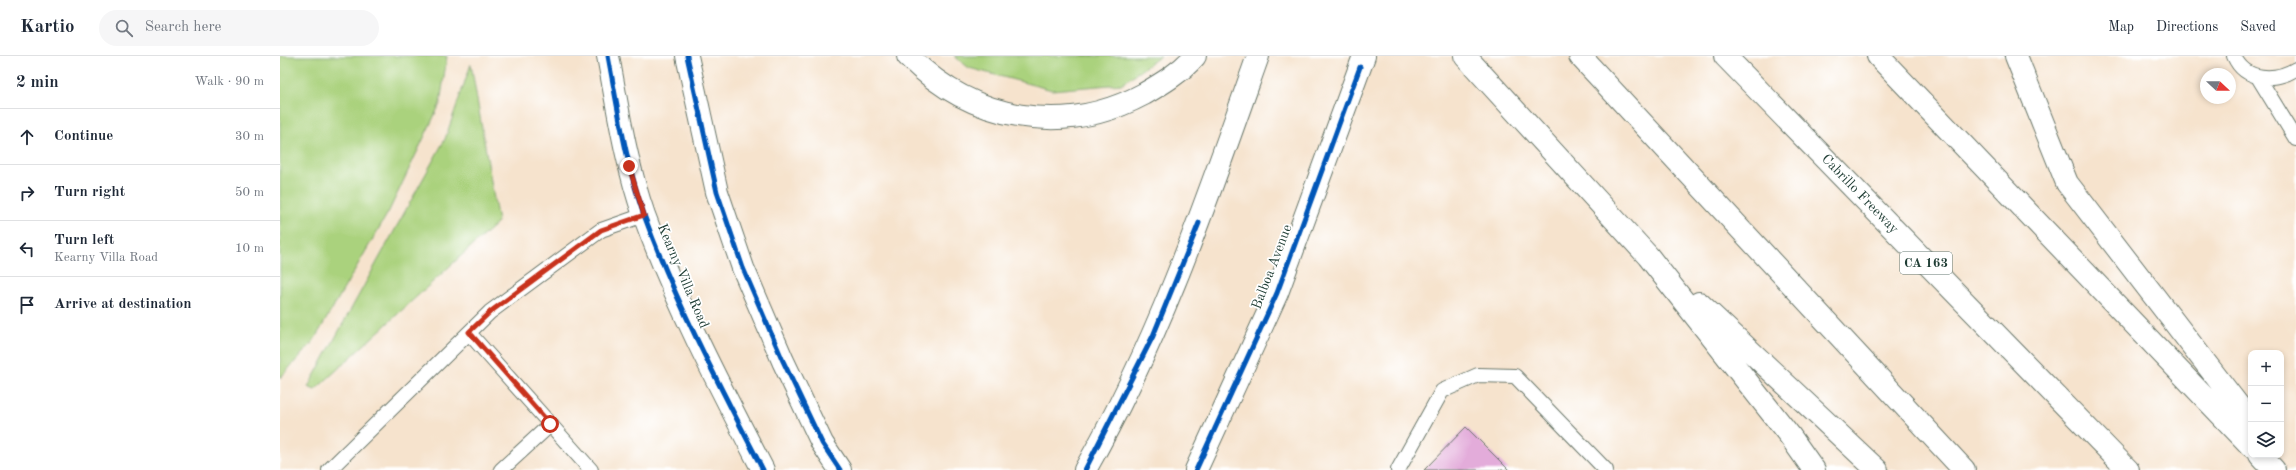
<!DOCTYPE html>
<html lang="en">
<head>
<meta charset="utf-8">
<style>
  body { margin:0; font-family:"Old Standard TT",serif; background:#f6f6f7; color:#1f2937 }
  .controls { position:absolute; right:12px; bottom:12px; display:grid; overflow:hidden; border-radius:8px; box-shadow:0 2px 6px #0003 }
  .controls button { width:36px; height:36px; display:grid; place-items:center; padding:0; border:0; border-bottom:1px solid #e0e1e3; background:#fff; color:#1f2937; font:20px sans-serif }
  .compass { position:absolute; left:1920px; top:12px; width:36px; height:36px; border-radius:50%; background:#fff; box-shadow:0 2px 6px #0003; rotate:112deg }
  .stop { position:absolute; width:12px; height:12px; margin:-9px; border:3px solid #c8321e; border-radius:50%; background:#fff }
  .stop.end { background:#c8321e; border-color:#fff; box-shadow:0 1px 4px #0008 }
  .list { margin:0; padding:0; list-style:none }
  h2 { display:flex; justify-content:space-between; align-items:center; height:52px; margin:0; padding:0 16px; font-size:17px }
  h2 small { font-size:13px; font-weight:400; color:#747a83 }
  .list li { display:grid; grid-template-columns:26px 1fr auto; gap:12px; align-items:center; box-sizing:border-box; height:56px; padding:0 16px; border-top:1px solid #e0e1e3 }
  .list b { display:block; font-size:15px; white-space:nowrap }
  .list p { margin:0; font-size:13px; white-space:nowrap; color:#747a83 }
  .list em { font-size:13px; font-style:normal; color:#747a83 }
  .icon { flex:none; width:22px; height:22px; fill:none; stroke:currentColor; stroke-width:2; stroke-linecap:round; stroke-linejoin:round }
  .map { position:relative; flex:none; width:2016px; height:414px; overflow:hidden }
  header { display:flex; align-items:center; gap:24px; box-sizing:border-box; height:56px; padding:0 20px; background:#fff; border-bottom:1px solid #e0e1e3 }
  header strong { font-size:19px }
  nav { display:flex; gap:22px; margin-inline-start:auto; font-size:14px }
  .search { width:280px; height:36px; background:#f6f6f7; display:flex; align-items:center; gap:10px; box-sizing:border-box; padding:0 14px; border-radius:22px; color:#747a83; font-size:15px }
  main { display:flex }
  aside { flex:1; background:#fff }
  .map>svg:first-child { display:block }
  .green { fill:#aad27d; stroke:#648858 }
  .building { fill:#e3acda }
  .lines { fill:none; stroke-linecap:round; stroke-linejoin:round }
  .lane-casing { stroke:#6a776a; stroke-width:16 }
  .secondary-casing { stroke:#6a776a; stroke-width:24 }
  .primary-casing { stroke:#6a776a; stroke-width:24 }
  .highway-casing { stroke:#6a776a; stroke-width:24 }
  .lane { stroke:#fff; stroke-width:14 }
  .secondary { stroke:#fff; stroke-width:22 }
  .primary { stroke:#fff; stroke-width:22 }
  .highway { stroke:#fff; stroke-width:22 }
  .cycleway-casing { stroke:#fff; stroke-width:8 }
  .cycleway { stroke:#0057b8; stroke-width:5 }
  .route { stroke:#c8321e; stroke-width:5 }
  .labels { text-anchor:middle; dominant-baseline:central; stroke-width:3.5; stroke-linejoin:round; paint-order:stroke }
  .shield { fill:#fff; stroke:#627771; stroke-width:1 }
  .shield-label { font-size:13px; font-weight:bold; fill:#1f3d34 }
  .street-label { font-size:14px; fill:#1f3d34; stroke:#fff }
</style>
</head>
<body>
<header>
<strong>Kartio</strong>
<div class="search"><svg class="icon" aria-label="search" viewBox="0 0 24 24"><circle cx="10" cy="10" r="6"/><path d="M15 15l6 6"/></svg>Search here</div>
<nav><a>Map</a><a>Directions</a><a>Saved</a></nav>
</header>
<main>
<aside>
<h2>2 min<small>Walk · 90 m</small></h2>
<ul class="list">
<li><svg class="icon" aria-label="ahead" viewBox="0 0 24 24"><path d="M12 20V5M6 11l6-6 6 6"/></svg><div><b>Continue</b></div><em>30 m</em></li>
<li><svg class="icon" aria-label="right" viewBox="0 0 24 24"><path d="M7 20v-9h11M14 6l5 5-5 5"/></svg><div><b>Turn right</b></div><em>50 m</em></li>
<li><svg class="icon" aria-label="left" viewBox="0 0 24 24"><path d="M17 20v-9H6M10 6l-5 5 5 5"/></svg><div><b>Turn left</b><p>Kearny Villa Road</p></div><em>10 m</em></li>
<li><svg class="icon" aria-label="arrive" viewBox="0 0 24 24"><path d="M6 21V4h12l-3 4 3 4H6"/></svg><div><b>Arrive at destination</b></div></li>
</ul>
</aside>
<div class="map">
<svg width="2016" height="414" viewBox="0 0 2016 414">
  <rect width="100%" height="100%" fill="#fff"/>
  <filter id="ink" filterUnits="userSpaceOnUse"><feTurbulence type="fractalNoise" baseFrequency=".025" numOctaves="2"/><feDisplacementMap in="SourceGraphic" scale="8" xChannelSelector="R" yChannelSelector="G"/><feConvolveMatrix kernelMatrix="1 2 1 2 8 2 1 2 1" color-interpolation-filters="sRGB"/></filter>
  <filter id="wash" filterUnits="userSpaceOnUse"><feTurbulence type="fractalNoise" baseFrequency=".012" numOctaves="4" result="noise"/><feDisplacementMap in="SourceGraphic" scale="16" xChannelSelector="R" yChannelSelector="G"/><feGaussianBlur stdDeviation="0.9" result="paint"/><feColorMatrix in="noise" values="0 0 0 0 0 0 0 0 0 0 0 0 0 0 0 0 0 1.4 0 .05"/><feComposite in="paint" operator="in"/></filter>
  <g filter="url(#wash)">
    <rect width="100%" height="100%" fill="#f6e3cd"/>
    <!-- green -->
    <path class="green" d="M0 0H167L160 48 109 155 33 286 0 322Z
      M674 0H881L841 28 772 34 689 12Z
      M191 8 218 166 35 334 28 331 165 83Z"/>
    <g id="blocks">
      <!-- building -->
      <path class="building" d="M1186 371 1229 414H1144Z"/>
    </g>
  </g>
  <g filter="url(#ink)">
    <use href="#blocks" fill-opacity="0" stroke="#6a776a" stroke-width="1"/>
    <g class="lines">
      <!-- lane casing -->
      <g class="lane-casing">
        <path id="lane" d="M1954 0C1965 26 1996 25 2016 13
          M1978 21 2016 83
          M189 277 311 414
          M49 414 210 256 321 174 364 159
          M221 414 271 368
          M1118 414 1162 335 1198 319 1235 320 1326 414"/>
      </g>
      <!-- secondary casing -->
      <g class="secondary-casing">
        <path id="secondary" d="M407 0 437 136 463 212 503 305 542 387 560 414"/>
      </g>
      <!-- primary casing -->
      <g class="primary-casing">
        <path id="primary" d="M328 0C338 53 346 108 364 159 396 247 440 331 483 414
          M805 414C880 283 928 141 978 0
          M916 414 997 237 1084 0"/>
      </g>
      <!-- highway casing -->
      <g class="highway-casing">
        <path id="highway" d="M628 0C692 65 784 81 864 38 883 27 901 16 915 0
          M1185 0 1368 200 1510 380 1534 414
          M1300 0 1684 414
          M1445 0 1848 414
          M1598 0 1971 390
          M1736 0 1787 127 1971 366
          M1419 247 1597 414
          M1980 399 1994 414"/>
      </g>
      <!-- lane -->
      <use href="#lane" class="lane"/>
      <!-- secondary -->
      <use href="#secondary" class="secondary"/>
      <!-- primary -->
      <use href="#primary" class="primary"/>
      <!-- highway -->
      <use href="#highway" class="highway"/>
      <!-- cycleway casing -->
      <g class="cycleway-casing">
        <path id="cycleway" d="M328 0C338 53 346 108 364 159 396 247 440 331 483 414
          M407 0 437 136 463 212 503 305 542 387 560 414
          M805 414 873 280 919 167
          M916 414 997 237 1080 11"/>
      </g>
      <!-- cycleway -->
      <use href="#cycleway" class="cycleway"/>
    </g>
  </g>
  <g class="lines" filter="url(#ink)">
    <!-- route -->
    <path class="route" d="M270 368 189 276 210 256 321 174 364 159 349 110"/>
  </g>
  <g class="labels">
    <!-- shield labels -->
    <rect class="shield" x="1620" y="196" width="52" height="22" rx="3"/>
    <g class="shield-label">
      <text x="1646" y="207">CA 163</text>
    </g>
    <!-- street labels -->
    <g class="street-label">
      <text transform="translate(1580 138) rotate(46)">Cabrillo Freeway</text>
      <text transform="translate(992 211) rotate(-69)">Balboa Avenue</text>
      <text transform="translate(403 220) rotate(67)">Kearny Villa Road</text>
    </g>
  </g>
</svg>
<div class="controls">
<button>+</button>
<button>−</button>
<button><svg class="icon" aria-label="layers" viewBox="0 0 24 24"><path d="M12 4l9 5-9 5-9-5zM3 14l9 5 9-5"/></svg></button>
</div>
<svg class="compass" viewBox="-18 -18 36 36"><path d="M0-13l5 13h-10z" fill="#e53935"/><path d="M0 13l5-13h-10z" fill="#747a83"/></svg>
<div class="stop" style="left:270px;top:368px"></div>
<div class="stop end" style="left:349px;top:110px"></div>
</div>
</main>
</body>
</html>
